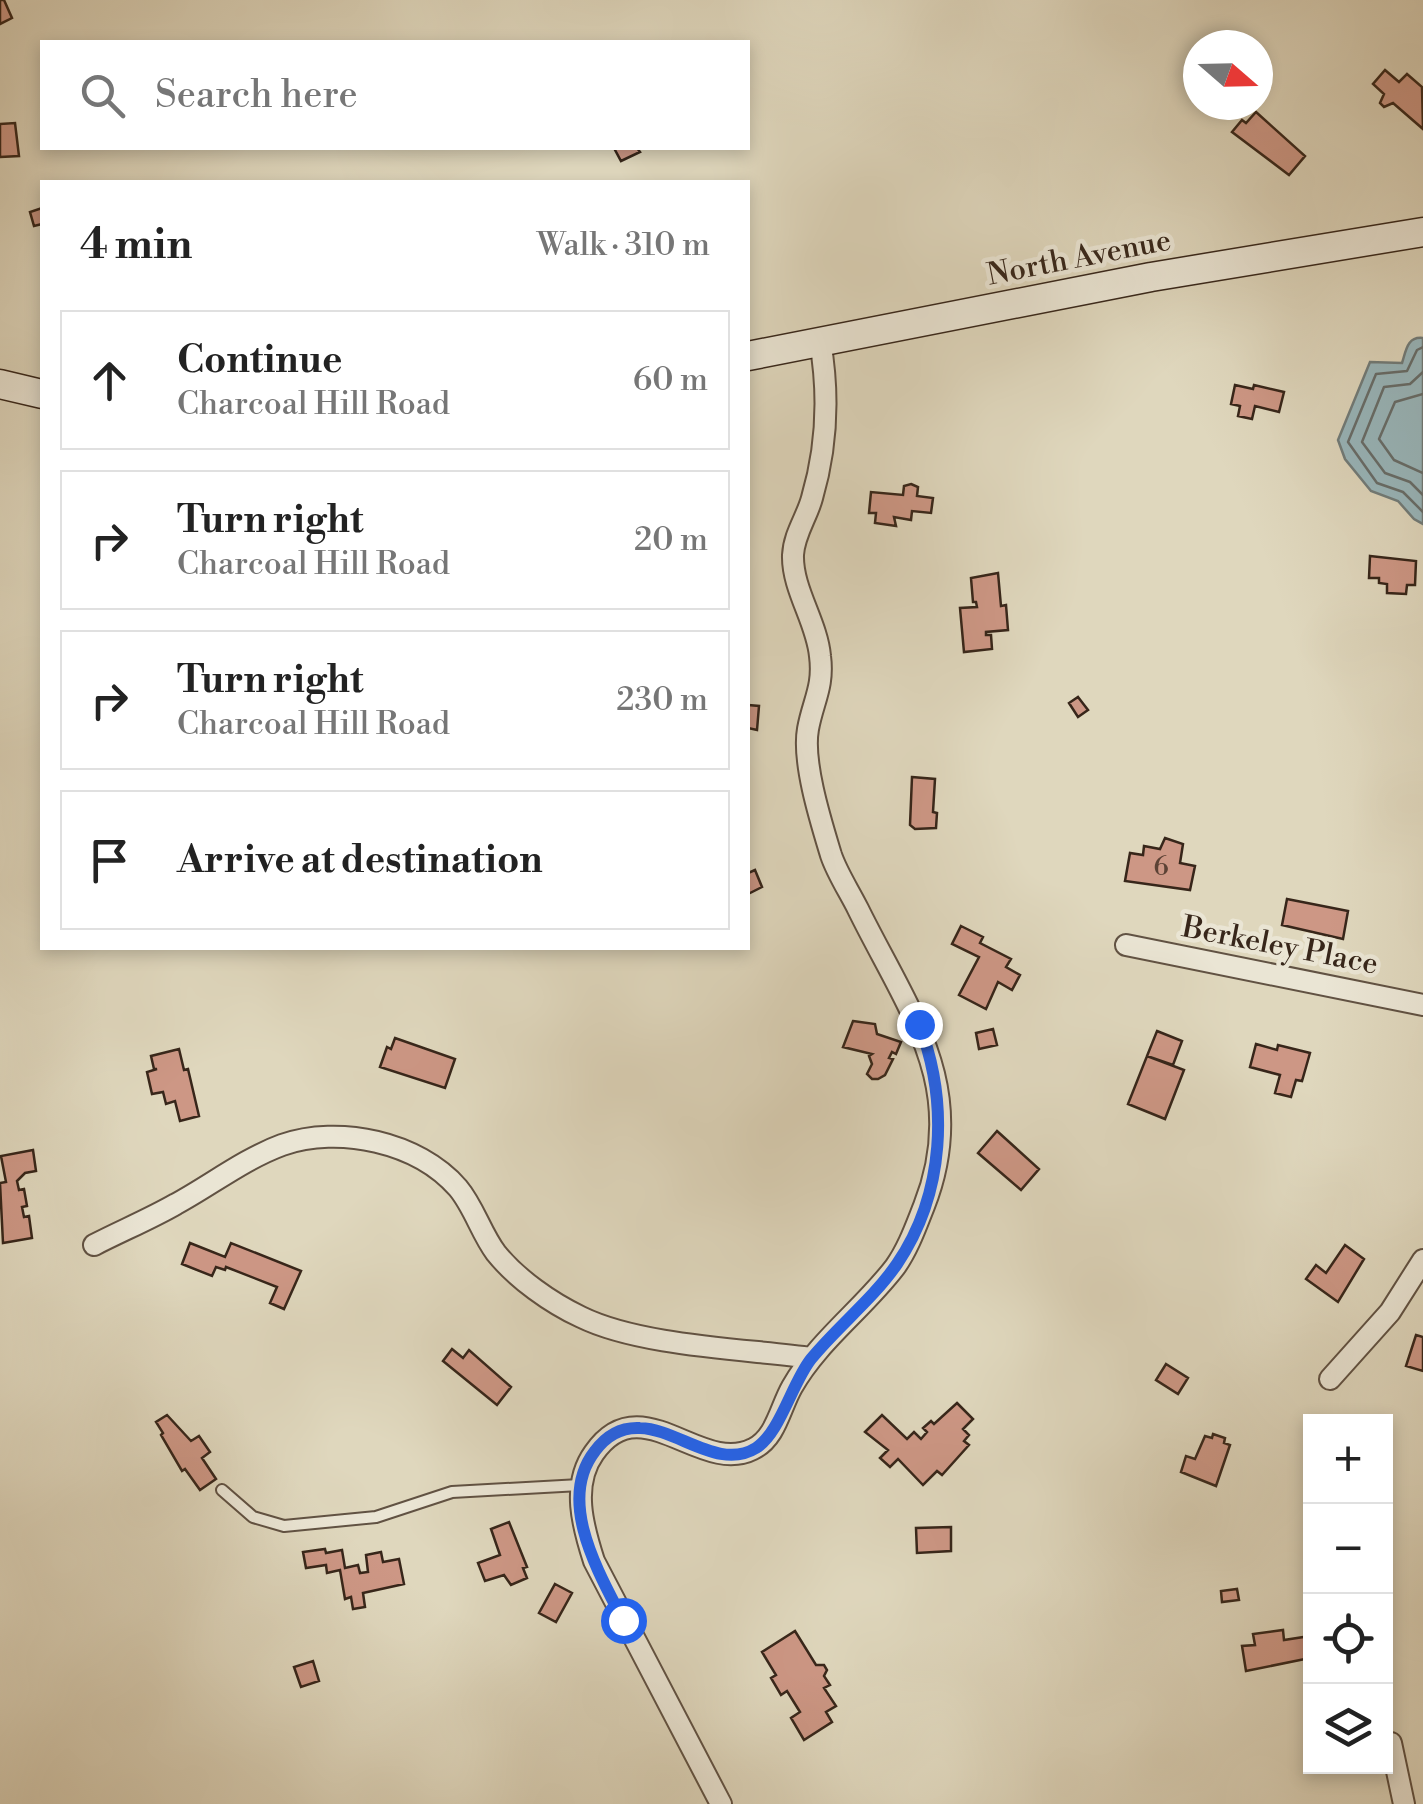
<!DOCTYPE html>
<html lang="en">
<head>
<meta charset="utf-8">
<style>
  body { margin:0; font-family:"Libre Bodoni",serif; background:#f2f2f2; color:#222 }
  .controls { position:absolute; right:30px; bottom:30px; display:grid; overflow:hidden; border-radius:0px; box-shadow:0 5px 15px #0003 }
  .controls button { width:90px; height:90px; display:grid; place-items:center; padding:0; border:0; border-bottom:2px solid #e0e0e0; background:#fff; color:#222; font:50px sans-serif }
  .compass { position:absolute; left:1183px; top:30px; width:90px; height:90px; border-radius:50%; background:#fff; box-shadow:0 5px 15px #0003; rotate:110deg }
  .stop { position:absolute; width:30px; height:30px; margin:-22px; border:8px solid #2563eb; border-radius:50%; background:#fff }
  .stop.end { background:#2563eb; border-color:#fff; box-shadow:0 2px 10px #0008 }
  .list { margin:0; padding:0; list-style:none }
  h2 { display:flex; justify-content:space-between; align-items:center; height:130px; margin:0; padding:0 40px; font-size:42px }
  h2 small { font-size:32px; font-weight:400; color:#767676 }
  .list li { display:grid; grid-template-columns:65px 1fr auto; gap:30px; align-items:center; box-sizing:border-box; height:140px; margin:0 20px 20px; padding:0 20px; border:2px solid #e0e0e0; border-radius:0px }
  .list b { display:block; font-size:38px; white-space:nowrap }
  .list p { margin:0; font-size:32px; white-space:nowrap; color:#767676 }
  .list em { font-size:32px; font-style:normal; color:#767676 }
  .icon { flex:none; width:55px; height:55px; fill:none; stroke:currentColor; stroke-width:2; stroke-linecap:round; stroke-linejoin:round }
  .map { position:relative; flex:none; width:1423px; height:1804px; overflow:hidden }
  .search { position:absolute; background:#fff; box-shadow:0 5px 15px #0003; left:40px; top:40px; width:710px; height:110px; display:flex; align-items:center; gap:25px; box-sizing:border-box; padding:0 35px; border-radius:0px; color:#767676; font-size:38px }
  .panel { position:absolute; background:#fff; box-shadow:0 5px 15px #0003; left:40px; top:180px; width:710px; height:770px; border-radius:0px }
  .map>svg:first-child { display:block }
  .water { fill:#99b7bc; stroke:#727d7b; stroke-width:2.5 }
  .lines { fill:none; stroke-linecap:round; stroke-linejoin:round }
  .shore { stroke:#686e6b; stroke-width:2.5 }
  .building { fill:#cd9785; stroke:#37261a; stroke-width:2.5 }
  .lane-casing { stroke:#615243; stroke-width:14 }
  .street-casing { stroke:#615243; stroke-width:24 }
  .secondary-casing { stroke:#37261a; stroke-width:31 }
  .lane { stroke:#eae5d4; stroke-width:10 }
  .street { stroke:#eae5d4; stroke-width:20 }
  .secondary { stroke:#eae5d4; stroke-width:28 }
  .route { stroke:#2563eb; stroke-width:12 }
  .labels { text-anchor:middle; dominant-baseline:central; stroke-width:9; stroke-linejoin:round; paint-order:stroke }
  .number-label { font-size:25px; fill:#5c4235 }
  .street-label { font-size:30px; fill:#37261a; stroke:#eae5d4 }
</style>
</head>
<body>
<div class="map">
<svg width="1423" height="1804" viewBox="0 0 1423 1804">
  <rect width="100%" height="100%" fill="#dfd7bd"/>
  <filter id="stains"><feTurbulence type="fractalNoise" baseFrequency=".002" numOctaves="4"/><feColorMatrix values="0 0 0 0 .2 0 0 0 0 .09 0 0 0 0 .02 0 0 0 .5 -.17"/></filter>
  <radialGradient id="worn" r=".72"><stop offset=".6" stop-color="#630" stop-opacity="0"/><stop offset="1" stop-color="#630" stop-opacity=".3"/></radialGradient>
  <!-- water -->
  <path class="water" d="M1423 338V524L1414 519 1398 501 1371 491 1345 459 1338 440 1370 362 1402 363C1406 351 1407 336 1423 338Z"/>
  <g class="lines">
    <!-- shore -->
    <path class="shore" d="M1423 347 1417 350 1407 371 1376 374 1348 442 1377 483 1403 492 1423 512
      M1423 372 1410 384 1384 387 1362 442 1385 473 1410 482 1423 495
      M1423 394 1395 402 1379 439 1394 460 1423 473"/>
  </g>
  <!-- building -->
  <path class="building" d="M0 0H4L12 18 0 24Z
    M1385 70 1399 82 1407 74 1422 87 1423 129 1393 103 1384 107 1380 103 1384 94 1373 84Z
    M1256 112 1305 156 1289 175 1232 132 1242 120 1246 123Z
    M15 123 19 156 0 157V124Z
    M614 148H637L640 152 621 161Z
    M42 208V224L34 226 30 212Z
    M1235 385 1253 389 1254 385 1284 392 1279 412 1255 406 1252 419 1238 416 1240 406 1231 404Z
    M911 484 918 487 917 496 933 498 931 513 912 511 911 520 894 517 896 526 875 523 876 513H869L871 492 903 495 904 486Z
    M1370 556 1416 561 1415 585H1407L1406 594 1387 593V584L1379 583V578H1369Z
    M998 573 1001 606 1006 605 1008 630 986 632V635H991L992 649 964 652 960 608 977 607 976 602H973L971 578Z
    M1078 697 1088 710 1078 717 1069 703Z
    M748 705 759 706 757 730 748 728Z
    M912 777 935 779 933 812 937 813 936 828 915 829 910 825Z
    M1165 838 1183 844 1180 863 1195 866 1190 890 1125 881 1130 853 1143 855 1144 846 1160 849Z
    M755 870 762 887 748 894V873Z
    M1287 899 1348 911 1343 939 1282 925Z
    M961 926 983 937 980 943 1011 959 1006 967 1020 975 1012 990 998 982 986 1009 959 995 979 957 952 944Z
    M853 1021 875 1024 877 1034 901 1042 896 1054 892 1052 889 1058 893 1059 885 1075 878 1079H872L867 1074 872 1064 869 1056 872 1054 843 1047Z
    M993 1029 997 1045 979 1049 976 1033Z
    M1157 1031 1182 1041 1173 1065 1147 1056Z
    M395 1038 455 1059 445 1088 380 1067 387 1047 391 1049Z
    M1256 1044 1277 1050 1278 1045 1310 1053 1302 1081 1296 1080 1291 1097 1275 1093 1280 1075 1250 1067Z
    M179 1049 184 1070 188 1069 199 1116 180 1121 175 1101 166 1104 163 1092 152 1094 147 1072 157 1069H154L151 1056Z
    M1147 1056 1184 1070 1165 1119 1128 1104Z
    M997 1131 1039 1169 1021 1190 978 1153Z
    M33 1150 36 1171 25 1173 17 1181 19 1190 24 1189 27 1206 22 1207 24 1217 29 1216 32 1238 3 1243 0 1183 6 1182 1 1156Z
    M190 1243 225 1257 231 1243 301 1271 284 1309 270 1303 277 1287 226 1267 225 1270 216 1267 212 1276 182 1264Z
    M1345 1245 1364 1259 1338 1302 1306 1279 1316 1265 1326 1273Z
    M1416 1335 1423 1337V1371L1406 1366Z
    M452 1349 463 1358 469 1350 511 1387 497 1405 443 1361Z
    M1166 1364 1188 1378 1178 1394 1156 1380Z
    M957 1403 973 1419 963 1429 969 1435 964 1441 969 1445 942 1475 937 1471 923 1485 898 1459 890 1467 880 1458 888 1450 865 1432 882 1415 907 1439 914 1432 921 1439 927 1432 923 1428 931 1421 934 1424Z
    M167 1415 191 1441 199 1436 210 1452 202 1458 216 1479 200 1490 185 1469 182 1471 161 1435 163 1433 156 1422Z
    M1213 1434 1225 1438 1224 1443 1230 1445 1216 1486 1181 1472 1186 1456 1195 1459 1205 1436 1212 1438Z
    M509 1522 527 1567 523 1568 527 1578 511 1585 504 1575 485 1581 478 1563 500 1555 491 1529Z
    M951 1527V1551L917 1553 916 1528Z
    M325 1549 326 1553 342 1550 345 1568 358 1565 360 1573 368 1572 366 1555 381 1552 383 1562 399 1559 404 1584 363 1593 365 1607 353 1609 351 1597 345 1599 340 1570 327 1573 326 1565 306 1568 303 1552Z
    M555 1584 572 1593 556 1622 539 1613Z
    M1237 1589 1239 1600 1222 1602 1221 1591Z
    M1283 1630 1284 1640 1310 1636V1658L1246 1671 1242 1646 1255 1645 1253 1634Z
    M795 1631 816 1665H824L827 1670 824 1676 830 1685 824 1688 836 1706 826 1712 832 1722 804 1740 791 1718 800 1712 787 1691 781 1695 771 1678 776 1675 762 1652Z
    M313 1661 319 1681 301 1687 294 1667Z"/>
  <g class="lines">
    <!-- lane casing -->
    <g class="lane-casing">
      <path id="lane" d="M222 1490 253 1517 284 1526 376 1517 452 1492 580 1485"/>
    </g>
    <!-- street casing -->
    <g class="street-casing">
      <path id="street" d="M1126 945 1423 1005
        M94 1245C121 1231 150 1219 176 1204 211 1185 244 1159 282 1145 339 1125 418 1142 458 1188 474 1207 481 1233 496 1253 517 1279 551 1303 581 1317 640 1346 745 1349 812 1358
        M1330 1379 1390 1312 1423 1260
        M1391 1743 1404 1804
        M721 1804 594 1561C583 1527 571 1485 594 1453 641 1385 700 1476 753 1449 776 1438 780 1408 792 1387 818 1341 863 1309 895 1267 908 1249 916 1226 924 1206 971 1087 907 1009 858 909 849 891 837 873 831 855 821 822 802 762 808 729 813 701 824 687 820 656 817 622 792 589 793 555 794 534 807 517 812 498 827 447 829 393 820 341"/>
    </g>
    <!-- secondary casing -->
    <g class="secondary-casing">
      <path id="secondary" d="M748 356 1151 277 1423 232
        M0 384 42 394"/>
    </g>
    <!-- lane -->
    <use href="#lane" class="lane"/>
    <!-- street -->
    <use href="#street" class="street"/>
    <!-- secondary -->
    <use href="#secondary" class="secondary"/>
  </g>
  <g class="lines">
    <!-- route -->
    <path class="route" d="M623 1620C599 1573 556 1501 595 1451 606 1436 621 1427 640 1428 678 1429 719 1471 756 1448 780 1433 792 1383 811 1359 838 1326 873 1299 897 1264 945 1193 949 1102 919 1024"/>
  </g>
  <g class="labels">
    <!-- number labels -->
    <g class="number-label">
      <text x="1161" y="867">6</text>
    </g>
    <!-- street labels -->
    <g class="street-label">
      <text transform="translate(1079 258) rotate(-11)">North Avenue</text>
      <text transform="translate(1280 946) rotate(11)">Berkeley Place</text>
    </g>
  </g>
  <rect width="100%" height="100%" filter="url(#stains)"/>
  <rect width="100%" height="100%" fill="url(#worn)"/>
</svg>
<div class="controls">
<button>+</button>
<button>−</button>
<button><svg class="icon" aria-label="locate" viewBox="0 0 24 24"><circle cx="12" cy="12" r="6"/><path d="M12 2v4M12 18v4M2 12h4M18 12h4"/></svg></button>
<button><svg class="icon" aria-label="layers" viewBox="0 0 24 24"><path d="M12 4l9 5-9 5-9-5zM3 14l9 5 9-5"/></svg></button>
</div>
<svg class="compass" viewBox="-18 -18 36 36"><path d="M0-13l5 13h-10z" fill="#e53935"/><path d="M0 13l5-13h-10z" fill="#767676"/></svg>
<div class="stop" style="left:623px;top:1620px"></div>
<div class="stop end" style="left:919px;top:1024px"></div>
<div class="search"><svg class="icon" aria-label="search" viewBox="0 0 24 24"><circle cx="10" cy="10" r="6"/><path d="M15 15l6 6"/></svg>Search here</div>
<section class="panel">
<h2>4 min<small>Walk · 310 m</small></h2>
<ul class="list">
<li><svg class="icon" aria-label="ahead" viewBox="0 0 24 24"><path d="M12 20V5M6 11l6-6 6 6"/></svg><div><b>Continue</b><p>Charcoal Hill Road</p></div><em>60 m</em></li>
<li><svg class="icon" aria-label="right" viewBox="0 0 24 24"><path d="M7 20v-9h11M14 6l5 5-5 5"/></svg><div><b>Turn right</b><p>Charcoal Hill Road</p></div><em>20 m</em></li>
<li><svg class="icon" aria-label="right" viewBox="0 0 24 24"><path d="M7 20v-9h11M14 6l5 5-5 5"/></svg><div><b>Turn right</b><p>Charcoal Hill Road</p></div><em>230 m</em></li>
<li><svg class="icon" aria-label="arrive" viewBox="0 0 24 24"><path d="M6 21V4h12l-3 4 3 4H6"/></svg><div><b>Arrive at destination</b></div></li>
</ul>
</section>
</div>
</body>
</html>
